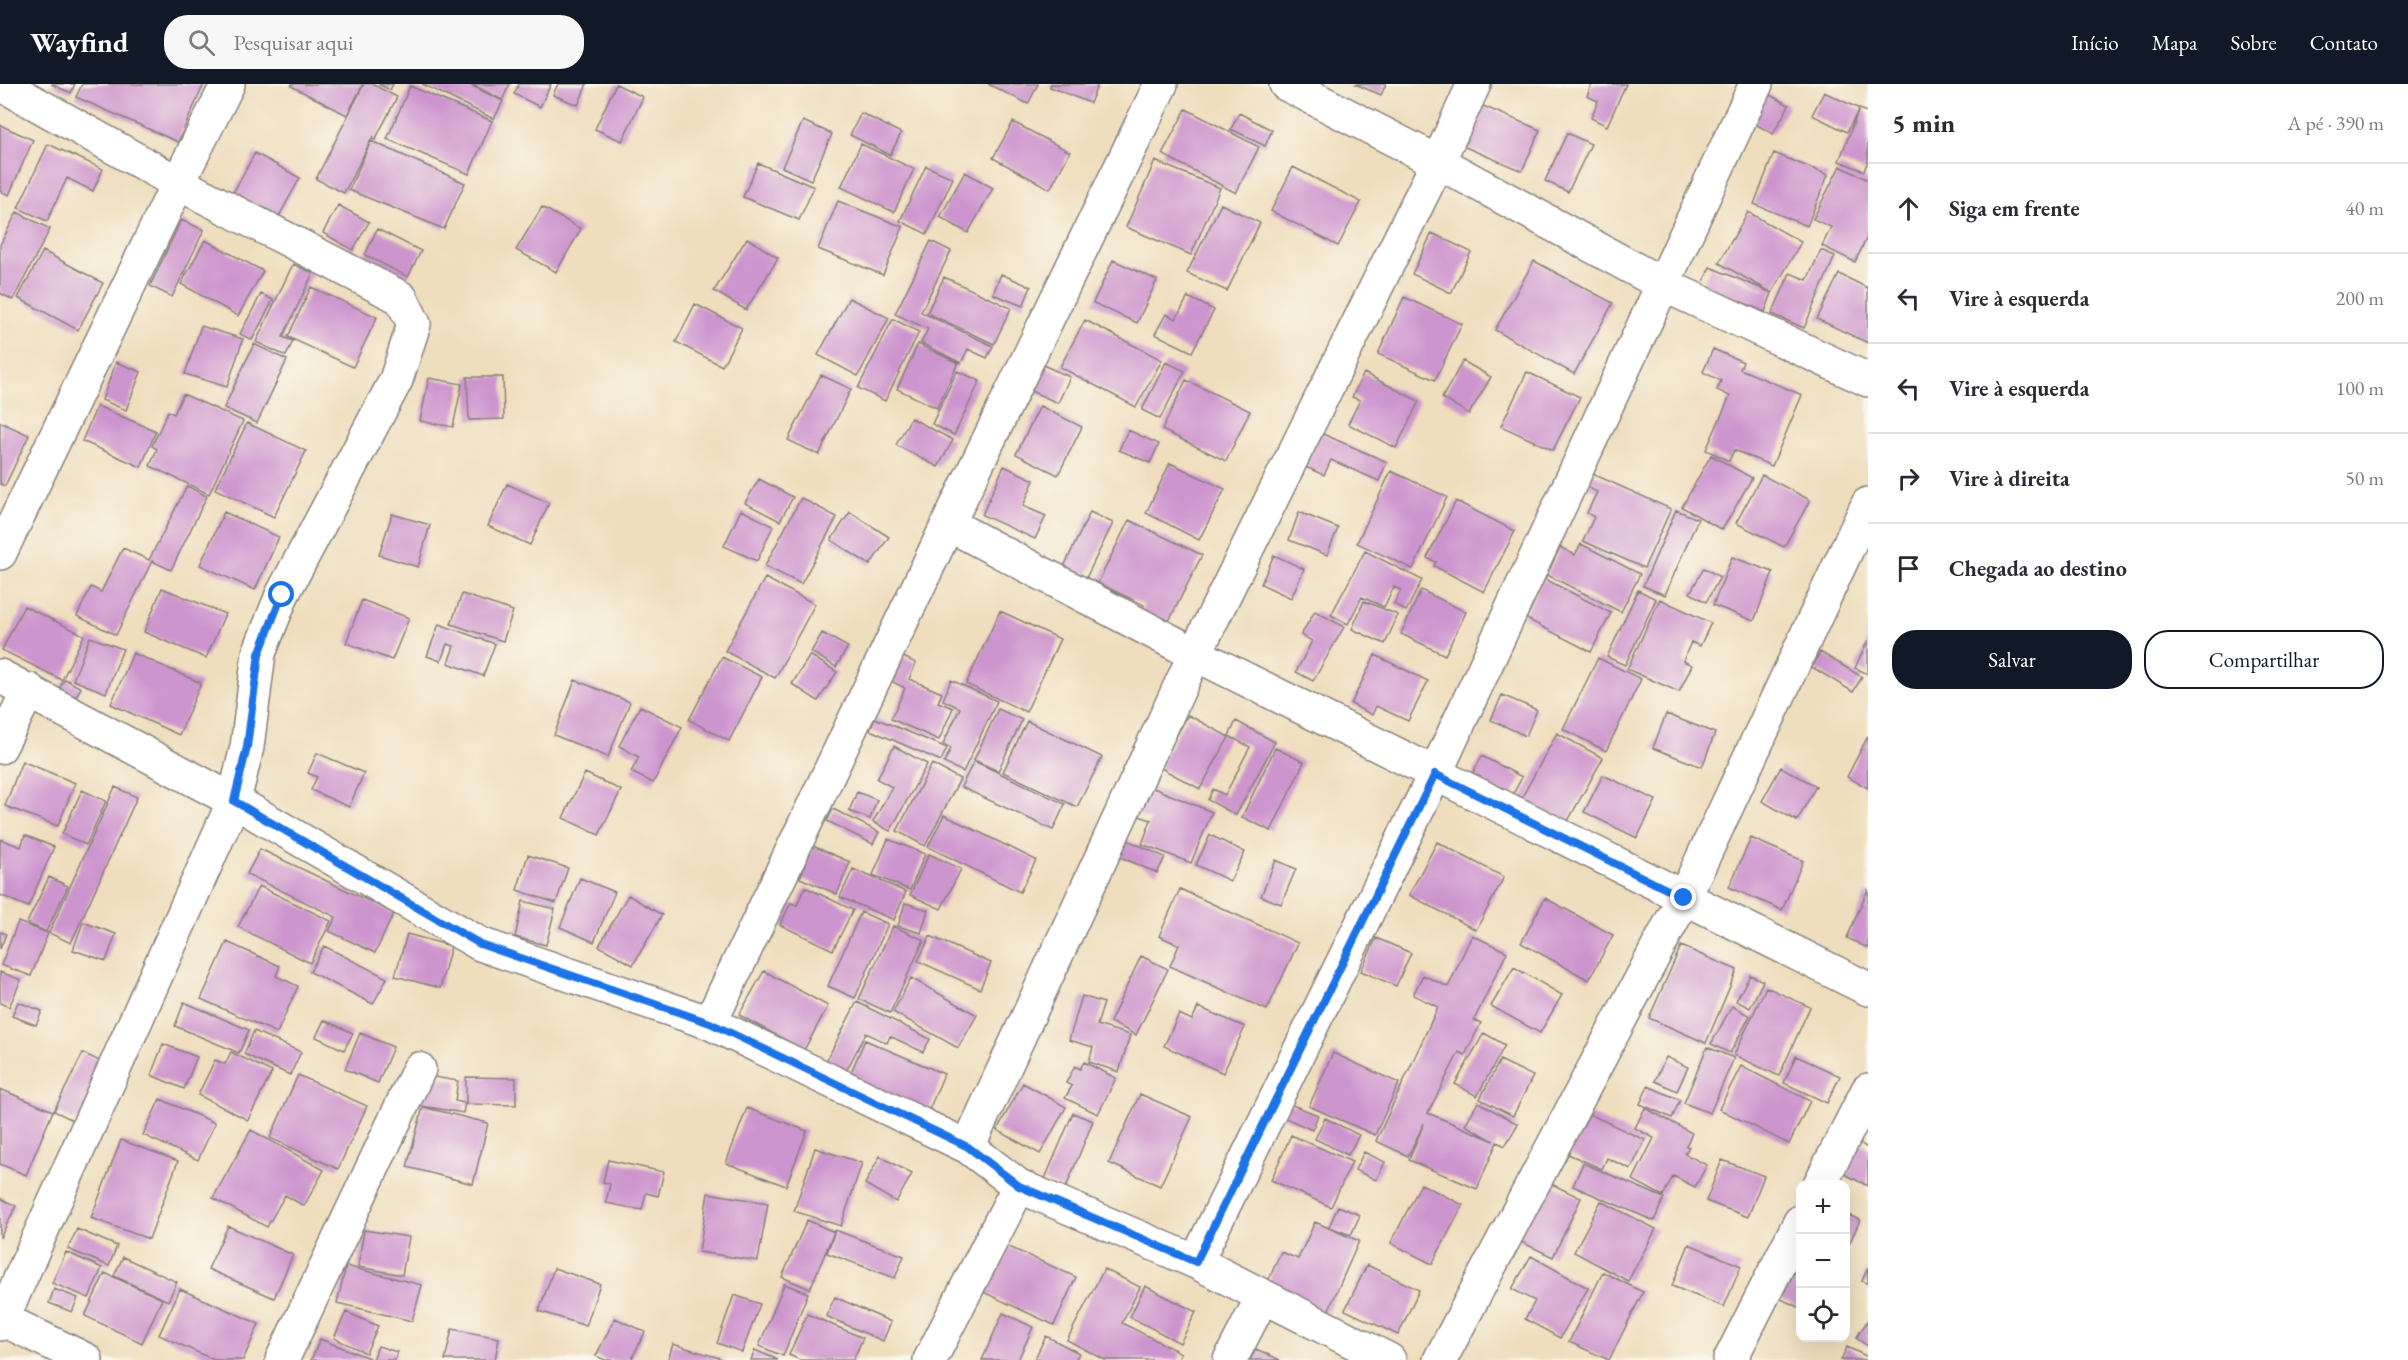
<!DOCTYPE html>
<html lang="pt">
<head>
<meta charset="utf-8">
<style>
  body { margin:0; font-family:"EB Garamond",serif; background:#f7f7f7; color:#2b2b33 }
  .controls { position:absolute; right:18px; bottom:18px; display:grid; overflow:hidden; border-radius:12px; box-shadow:0 6px 24px #0002 }
  .controls button { width:54px; height:54px; display:grid; place-items:center; padding:0; border:0; border-bottom:2px solid #e1e1e2; background:#fff; color:#2b2b33; font:30px sans-serif }
  .stop { position:absolute; width:18px; height:18px; margin:-14px; border:4px solid #1a73e8; border-radius:50%; background:#fff }
  .stop.end { background:#1a73e8; border-color:#fff; box-shadow:0 2px 6px #0008 }
  .list { margin:0; padding:0; list-style:none }
  h2 { display:flex; justify-content:space-between; align-items:center; height:78px; margin:0; padding:0 24px; font-size:26px }
  h2 small { font-size:20px; font-weight:400; color:#7c7c81 }
  .list li { display:grid; grid-template-columns:39px 1fr auto; gap:18px; align-items:center; box-sizing:border-box; height:90px; padding:0 24px; border-top:2px solid #e1e1e2 }
  .list b { display:block; font-size:22px; white-space:nowrap }
  .list em { font-size:20px; font-style:normal; color:#7c7c81 }
  .actions { display:flex; gap:12px; padding:18px 24px }
  .actions a { flex:1; padding:14px 0; border:2px solid #111827; border-radius:24px; text-align:center; font-size:21px; color:#111827 }
  .actions .main { background:#111827; color:#fff }
  .icon { flex:none; width:33px; height:33px; fill:none; stroke:currentColor; stroke-width:2; stroke-linecap:round; stroke-linejoin:round }
  .map { position:relative; flex:none; width:1868px; height:1276px; overflow:hidden }
  header { display:flex; align-items:center; gap:36px; box-sizing:border-box; height:84px; padding:0 30px; background:#111827; color:#fff }
  header strong { font-size:28px }
  nav { display:flex; gap:33px; margin-inline-start:auto; font-size:21px }
  .search { width:420px; height:54px; background:#f7f7f7; display:flex; align-items:center; gap:15px; box-sizing:border-box; padding:0 21px; border-radius:24px; color:#7c7c81; font-size:22px }
  main { display:flex }
  aside { flex:1; background:#fff }
  .map>svg:first-child { display:block }
  .building { fill:#cd95ce }
  .lines { fill:none; stroke-linecap:round; stroke-linejoin:round }
  .minor-casing { stroke:#88807c; stroke-width:36 }
  .minor { stroke:#fff; stroke-width:33 }
  .route { stroke:#1a73e8; stroke-width:8 }
</style>
</head>
<body>
<header>
<strong>Wayfind</strong>
<div class="search"><svg class="icon" aria-label="search" viewBox="0 0 24 24"><circle cx="10" cy="10" r="6"/><path d="M15 15l6 6"/></svg>Pesquisar aqui</div>
<nav><a>Início</a><a>Mapa</a><a>Sobre</a><a>Contato</a></nav>
</header>
<main>
<div class="map">
<svg width="1868" height="1276" viewBox="0 0 1868 1276">
  <rect width="100%" height="100%" fill="#fbf7ec"/>
  <filter id="ink" filterUnits="userSpaceOnUse"><feTurbulence type="fractalNoise" baseFrequency=".0167" numOctaves="2"/><feDisplacementMap in="SourceGraphic" scale="12" xChannelSelector="R" yChannelSelector="G"/><feConvolveMatrix kernelMatrix="1 2 1 2 8 2 1 2 1" color-interpolation-filters="sRGB"/></filter>
  <filter id="wash" filterUnits="userSpaceOnUse"><feTurbulence type="fractalNoise" baseFrequency=".008" numOctaves="4" result="noise"/><feDisplacementMap in="SourceGraphic" scale="24" xChannelSelector="R" yChannelSelector="G"/><feGaussianBlur stdDeviation="1.35" result="paint"/><feColorMatrix in="noise" values="0 0 0 0 0 0 0 0 0 0 0 0 0 0 0 0 0 1.4 0 .05"/><feComposite in="paint" operator="in"/></filter>
  <g filter="url(#wash)">
    <rect width="100%" height="100%" fill="#efdebd"/>
    <g id="blocks">
      <!-- building -->
      <path class="building" d="M51 0H75L71 9Z
        M82 0H204L178 58 76 13Z
        M292 0H363L347 31 291 2Z
        M364 0H372L397 13 375 56 372 55 373 52 344 109 316 95Z
        M378 0H393L390 6Z
        M422 0H468L503 17 494 35Z
        M471 0H510L502 16Z
        M519 0H551L540 23 514 10Z
        M558 0H587L578 21 553 11Z
        M616 0 643 13 622 57 595 45Z
        M988 0H1038L1028 20Z
        M1051 0H1098L1090 19 1050 3Z
        M1355 0H1386L1381 11Z
        M1592 0H1626L1607 42 1591 34 1598 17 1587 12Z
        M410 2 492 37 469 90 387 55Z
        M1762 7 1789 21 1773 50 1746 35Z
        M1824 8 1868 29V76L1864 87 1839 77 1859 25 1847 48 1812 31Z
        M1476 19 1540 46 1522 87 1458 60Z
        M1186 25 1259 63 1236 109 1162 70Z
        M861 29 901 49 890 71 850 51Z
        M1239 29 1272 46 1265 62 1231 45Z
        M803 37 832 50 811 96 782 83Z
        M1013 38 1070 68 1050 105 993 74Z
        M0 41 33 56 9 111 0 107Z
        M1567 49 1591 60 1568 108 1545 97Z
        M371 57 465 99 444 145 349 106Z
        M48 60 103 85 93 107 67 94 47 137 18 124Z
        M861 60 914 85 894 128 841 103Z
        M255 69 300 94 278 134 233 109Z
        M1774 69 1828 91 1807 142 1754 120Z
        M1155 77 1220 104 1191 171 1126 143Z
        M758 79 814 103 799 136 743 113Z
        M926 82 953 94 927 150 900 137Z
        M1840 82 1868 96V151L1855 178 1822 162 1831 143 1813 135Z
        M1293 83 1361 118 1338 162 1271 127Z
        M965 88 993 104 968 149 940 133Z
        M838 117 903 143 883 191 818 165Z
        M1221 120 1260 139 1227 207 1187 189Z
        M338 121 369 138 353 166 323 149Z
        M542 123 581 145 556 188 516 166Z
        M17 128 50 145 13 216 0 209V161Z
        M1748 128 1801 158 1772 209 1719 179Z
        M181 136 204 146 172 213 150 202Z
        M377 145 421 167 408 193 365 171Z
        M1432 149 1471 168 1451 209 1412 190Z
        M747 154 778 174 746 226 714 207Z
        M205 156 263 187 238 232 181 200Z
        M931 157 951 167 921 228 993 262 987 274 968 265 961 279 921 259 928 245 895 230Z
        M1821 166 1835 172 1804 244 1772 230 1790 189 1807 196Z
        M43 167 103 199 78 246 18 214Z
        M1113 176 1157 196 1137 239 1093 219Z
        M1534 177 1613 219 1574 290 1495 246Z
        M293 180 313 189 283 253 293 257 286 272 256 258Z
        M1710 183 1772 209 1765 228 1702 201Z
        M1001 190 1031 203 1023 222 993 210Z
        M1839 190 1868 204V259L1817 235Z
        M944 193 1011 224 994 260 927 229Z
        M311 203 377 233 353 283 288 253Z
        M261 210 273 216 252 256 240 250Z
        M1188 213 1214 226 1192 268 1155 250 1166 230 1176 235Z
        M1404 213 1462 240 1435 296 1378 270Z
        M849 214 889 234 858 292 818 271Z
        M695 220 742 244 722 282 676 258Z
        M893 235 919 248 885 317 858 304Z
        M1085 236 1162 276 1136 323 1060 283Z
        M201 242 243 255 227 303 185 290Z
        M254 260 287 276 257 339 224 324Z
        M918 260 958 279 937 324 897 305Z
        M1713 265 1743 278 1740 285 1802 311 1772 382 1734 366 1729 377 1706 366 1730 312 1717 306 1721 297 1703 288Z
        M1463 277 1491 293 1469 330 1442 314Z
        M116 278 141 288 126 326 102 316Z
        M1036 278 1070 293 1058 319 1024 304Z
        M1166 278 1185 287 1160 335 1142 326Z
        M957 287 980 297 954 351 932 340Z
        M1527 288 1580 313 1553 366 1501 342Z
        M1364 289 1419 317 1396 364 1348 340 1360 316 1352 313Z
        M821 291 851 305 819 371 788 356Z
        M467 293H503L504 335 469 336Z
        M429 294 462 300 453 343 420 337Z
        M1186 296 1250 327 1226 377 1162 346Z
        M183 310 243 337 209 410 150 382 157 365 152 362 168 327 174 330Z
        M97 322 156 347 141 383 82 357Z
        M1040 322 1082 343 1058 391 1016 370Z
        M911 334 953 356 938 383 896 361Z
        M0 338 29 351 5 402 0 400Z
        M247 339 306 367 274 433 215 405Z
        M1128 346 1159 360 1150 379 1119 366Z
        M1316 347 1387 378 1379 397 1331 376 1324 391 1301 381Z
        M1711 371 1752 394 1722 446 1682 423Z
        M1170 379 1225 405 1199 456 1146 429Z
        M1004 382 1034 396 1023 422 1046 432 1035 455 982 431Z
        M1391 387 1447 413 1413 485 1357 459Z
        M1593 390 1671 425 1644 484 1583 457 1594 433 1587 429 1597 408 1587 403Z
        M1762 391 1810 416 1784 463 1736 439Z
        M759 395 793 413 780 437 745 419Z
        M507 400 549 419 530 461 488 442Z
        M187 402 207 412 171 486 152 477 116 551 77 532 91 503 101 508 123 464 149 476Z
        M801 414 837 433 801 500 765 482Z
        M1456 417 1515 447 1484 508 1434 482 1436 478 1427 474Z
        M741 426 773 442 757 477 724 462Z
        M1676 426 1698 435 1665 511 1643 502Z
        M224 428 279 453 255 506 200 481Z
        M850 428 889 453 870 481 831 456Z
        M1090 428 1113 439 1084 498 1062 487Z
        M1299 428 1338 444 1327 471 1289 456Z
        M392 430 430 441 418 483 379 471Z
        M1129 436 1202 471 1165 545 1139 533 1144 521 1098 499Z
        M1581 460 1640 490 1621 528 1547 491 1560 463 1575 471Z
        M1365 467 1422 496 1406 527 1394 520 1401 506 1394 503 1384 523 1362 513 1348 540 1331 531Z
        M1274 471 1304 485 1291 514 1261 500Z
        M1732 473 1773 488 1754 537 1713 521Z
        M1704 484 1720 493 1706 518 1690 509Z
        M765 494 815 520 775 594 725 567Z
        M1543 494 1611 529 1591 568 1523 533Z
        M162 504 225 530 206 574 144 548Z
        M1421 506 1466 528 1445 571 1401 550Z
        M1638 506 1656 515 1625 581 1607 573Z
        M462 510 513 527 503 557 451 540Z
        M1660 515 1711 539 1700 562 1691 558 1683 577 1692 581 1679 608 1627 585Z
        M362 516 409 534 392 576 346 559Z
        M1364 517 1398 531 1385 560 1352 545Z
        M24 522 84 551 62 596 2 566Z
        M1000 527 1060 555 1026 628 966 600Z
        M1315 527 1344 543 1313 597 1296 588 1312 557 1301 551Z
        M439 540 495 560 483 592 448 579 454 562 447 560 441 577 427 572Z
        M822 549 848 563 836 583 811 568Z
        M90 553 123 565 106 609 73 596Z
        M1868 556V590L1855 584Z
        M1820 568 1862 593 1853 608 1812 583Z
        M133 569 201 599 179 651 111 620Z
        M897 570 916 579 909 595 942 609 938 618 953 624 939 656 891 635 905 604 885 594Z
        M810 571 837 588 818 617 792 600Z
        M1375 571 1428 597 1408 637 1376 622 1372 631 1351 620Z
        M722 573 762 593 729 657 689 636Z
        M1598 574 1641 595 1606 667 1563 645Z
        M65 595 81 604 71 620 55 611Z
        M575 596 630 618 608 673 554 651Z
        M951 596 997 617 963 688 944 679 951 664 943 660 960 624 943 616Z
        M1502 611 1537 626 1526 652 1491 636Z
        M640 622 682 643 653 699 631 688 639 673 619 662Z
        M998 625 1022 636 998 687 974 676Z
        M1666 630 1715 649 1702 683 1653 664Z
        M1188 631 1229 653 1200 705 1159 683Z
        M875 634 947 664 941 677 870 646Z
        M1027 637 1102 673 1077 723 1003 688Z
        M1236 637 1275 658 1236 731 1208 716 1213 705 1225 711 1250 663 1229 652Z
        M1557 649 1603 674 1565 742 1520 717Z
        M1868 652V704L1847 693Z
        M894 662 927 680 890 747 873 738 892 703 877 695Z
        M1275 664 1304 678 1271 747 1242 733Z
        M317 669 364 689 349 723 311 706 317 693 308 689Z
        M1482 672 1522 693 1510 716 1470 694Z
        M22 677 75 699 58 742 5 722Z
        M974 677 1065 720 1053 746 961 703Z
        M932 680 960 695 925 762 897 747Z
        M1781 683 1816 702 1797 737 1762 717Z
        M585 689 621 706 599 751 563 734Z
        M1603 691 1656 716 1637 754 1584 728Z
        M115 703 137 713 71 859 49 849Z
        M1151 703 1212 728 1191 779 1142 760 1151 736 1139 732Z
        M82 706 106 717 86 761 62 750Z
        M857 708 877 716 870 735 849 727Z
        M833 725 879 748 873 760 827 737Z
        M944 731 1036 776 1020 808 928 763Z
        M25 751 54 763 28 823 0 811V755L21 763Z
        M1210 751 1245 768 1230 797 1196 781Z
        M1123 754 1165 773 1157 789 1116 771Z
        M1751 754 1803 777 1782 826 1729 803Z
        M888 755 925 770 910 806 873 791Z
        M1437 758 1504 793 1476 846 1409 811Z
        M813 762 850 778 837 810 800 794Z
        M260 765 394 829 375 869 329 847 336 833 247 790Z
        M929 770 961 785 941 825 910 811Z
        M528 771 568 784 556 819 517 806Z
        M1276 776 1296 785 1281 820 1261 812Z
        M853 785 906 808 894 836 840 813Z
        M49 793 68 802 46 848 27 839Z
        M580 794 615 808 594 858 560 843Z
        M259 802 331 837 310 879 238 843Z
        M805 803 853 826 833 866 780 841 791 819 797 821Z
        M1180 805 1298 859 1267 926 1170 882 1179 861 1159 852Z
        M1868 805V864L1847 854Z
        M628 811 662 831 633 881 599 862Z
        M1545 814 1613 851 1589 896 1521 859Z
        M523 817 555 825 546 861 515 853Z
        M905 819 928 826 921 849 898 842Z
        M861 828 888 840 855 914 828 902Z
        M18 838 48 849 31 892 1 881Z
        M83 838 116 850 106 877 73 866Z
        M893 842 924 856 890 929 859 915Z
        M0 848 6 850 0 865Z
        M407 850 451 862 440 904 395 892Z
        M1472 851 1507 868 1474 936 1481 939 1465 971 1459 968 1428 1029 1494 1057 1465 1041 1478 1018 1518 1040 1505 1062 1497 1058 1477 1105 1409 1076 1424 1039 1408 1072 1376 1057 1438 923 1413 911 1423 891 1448 903Z
        M930 852 991 879 980 905 918 877Z
        M1376 854 1411 869 1396 902 1361 887Z
        M227 858 280 882 276 892 298 902 277 949 201 915Z
        M324 862 387 894 373 920 310 888Z
        M1681 862 1737 886 1706 959 1649 934Z
        M1141 872 1168 885 1136 951 1110 938Z
        M1514 883 1562 911 1540 949 1491 922Z
        M764 887 828 922 804 966 739 931Z
        M0 888 21 896 9 923 0 919Z
        M1750 891 1763 897 1750 924 1736 917Z
        M911 894 977 931 958 964 893 928Z
        M1766 903 1810 923 1779 992 1734 971Z
        M1082 912 1104 919 1097 941 1130 951 1119 988 1089 978 1093 963 1069 956Z
        M18 918 42 927 36 941 12 932Z
        M184 918 249 946 239 969 175 942Z
        M857 918 930 955 923 968 890 952 887 959 866 949 842 995 822 985Z
        M1732 922 1750 932 1730 969 1711 960Z
        M1198 923 1245 943 1223 989 1164 962 1179 930 1192 936Z
        M324 936 353 949 344 966 316 953Z
        M254 947 301 968 290 991 244 970Z
        M360 949 393 963 378 999 345 985Z
        M1484 949 1505 961 1477 1012 1455 1000Z
        M865 956 944 990 926 1033 846 999Z
        M163 960 197 973 184 1005 151 991Z
        M1707 963 1734 974 1710 1029 1684 1019Z
        M231 968 272 988 248 1036 198 1011 215 976 225 980Z
        M83 969 110 982 81 1040 54 1027Z
        M1333 969 1399 999 1375 1051 1309 1022Z
        M1796 972 1840 992 1827 1019 1784 999Z
        M1666 973 1688 983 1677 1007 1655 997Z
        M1500 976 1533 992 1513 1032 1480 1015Z
        M1084 978 1116 994 1098 1030 1065 1014 1072 1002 1066 999 1075 982 1080 985Z
        M1741 982 1810 1017 1789 1060 1719 1025Z
        M298 991 367 1022 338 1085 270 1054Z
        M422 991 458 997 455 1017 465 1019 463 1029 416 1021Z
        M466 993 516 994V1021L466 1020Z
        M1023 999 1066 1023 1040 1070 997 1046Z
        M1648 1002 1680 1016 1672 1034 1640 1020Z
        M0 1005 53 1027 26 1091 0 1080Z
        M1140 1010 1192 1033 1160 1102 1109 1079Z
        M160 1015 215 1039 198 1076 143 1051Z
        M1287 1019 1318 1031 1312 1046 1281 1032Z
        M423 1023 488 1039 473 1100 407 1083Z
        M747 1024 807 1047 786 1102 726 1079Z
        M1645 1024 1692 1049 1686 1062 1689 1063 1685 1070 1707 1081 1695 1103 1673 1092 1663 1112 1633 1096 1654 1054 1635 1044Z
        M1073 1029 1093 1037 1065 1106 1044 1097Z
        M1587 1029 1645 1056 1631 1085 1607 1074 1602 1085 1568 1070Z
        M1325 1034 1359 1051 1348 1071 1315 1055Z
        M251 1046 324 1086 304 1122 285 1111 267 1143 213 1114Z
        M1291 1051 1352 1078 1331 1123 1271 1096Z
        M121 1056 178 1077 149 1155 91 1134Z
        M1856 1057 1868 1064V1102L1840 1088Z
        M815 1064 862 1079 841 1142 794 1127Z
        M1364 1068 1385 1078 1376 1096 1355 1086Z
        M880 1072 912 1090 896 1118 865 1100Z
        M608 1076 664 1088 658 1112 646 1109 642 1126 606 1119 610 1100 603 1098Z
        M1722 1076 1764 1092 1748 1133 1706 1117Z
        M1583 1079 1664 1114 1654 1137 1573 1102Z
        M1545 1097 1581 1114 1553 1173 1517 1156Z
        M1421 1100 1463 1121 1432 1180 1391 1159Z
        M708 1109 768 1119 758 1177 699 1168Z
        M0 1114 16 1122 0 1154Z
        M1601 1117 1656 1145 1628 1197 1574 1168Z
        M1338 1122 1360 1131 1351 1151 1329 1143Z
        M1846 1130 1860 1136 1846 1167Z
        M807 1136 834 1148 810 1205 782 1193Z
        M1315 1138 1359 1157 1326 1232 1264 1206 1281 1168 1298 1175Z
        M228 1142 293 1171 274 1214 208 1185Z
        M77 1145 117 1162 109 1182 68 1165Z
        M364 1146 409 1153 402 1191 358 1183Z
        M835 1146 904 1172 895 1194 827 1169Z
        M1689 1160 1741 1182 1724 1223 1672 1202Z
        M1005 1161 1076 1193 1054 1241 983 1208Z
        M66 1168 102 1184 89 1214 52 1199Z
        M1531 1172 1588 1204 1560 1254 1525 1235 1535 1217 1512 1205Z
        M123 1173 177 1198 168 1217 114 1192Z
        M1367 1181 1419 1206 1398 1251 1345 1226Z
        M346 1182 422 1201 412 1237 337 1219Z
        M554 1184 600 1200 586 1242 539 1227Z
        M1868 1184V1200L1862 1197Z
        M1104 1185 1140 1203 1122 1239 1181 1269 1178 1276H1105L1067 1256Z
        M1603 1188 1643 1208 1609 1276 1569 1258Z
        M1794 1188 1800 1191V1224L1781 1215Z
        M105 1189 162 1215 142 1259 85 1232Z
        M784 1200 808 1209 783 1272 759 1262Z
        M1145 1202 1196 1228 1180 1259 1130 1233Z
        M54 1205 78 1214 72 1228 49 1219Z
        M180 1205 259 1240 243 1276H214L159 1251Z
        M734 1211 760 1220 742 1268 717 1259Z
        M835 1213 891 1238 883 1257 826 1232Z
        M346 1228 378 1242 366 1269 334 1254Z
        M1003 1229 1033 1243 1018 1276H982Z
        M807 1230 863 1254 853 1276H800L789 1271Z
        M615 1234 645 1248 631 1276H605L596 1272Z
        M1868 1236V1262L1856 1254Z
        M452 1245 499 1254 495 1276H445Z
        M1046 1252 1079 1269 1075 1276H1034Z
        M320 1255 369 1274 368 1276H311Z
        M673 1260 723 1275V1276H668Z
        M378 1262 397 1268 395 1276H373Z
        M1847 1263 1868 1273V1276H1841Z
        M1256 1265 1280 1276H1250Z
        M755 1266 778 1276H751Z"/>
    </g>
  </g>
  <g filter="url(#ink)">
    <use href="#blocks" fill-opacity="0" stroke="#88807c" stroke-width="1.5"/>
    <g class="lines">
      <!-- minor casing -->
      <g class="minor-casing">
        <path id="minor" d="M1286 0 1438 78 1662 200 1868 296
          M948 440 1195 570 1868 905
          M0 469 178 99 228 0
          M0 592 234 717 480 860 710 939 968 1063 1019 1102 1196 1178 1389 1276
          M0 663 29 606
          M710 939 948 440 1161 0
          M968 1063 1195 570 1438 78 1474 0
          M1820 1100 1868 1006
          M1196 1178 1435 690 1756 0
          M0 1234 86 1276
          M0 1240 234 717 247 663 259 569 282 511 396 296 414 240 401 214 178 99 1 0
          M282 1276 419 985
          M930 1276 1019 1102
          M1230 1276 1263 1212
          M1440 1276 1684 814 1868 420
          M1730 1276 1800 1138"/>
      </g>
      <!-- minor -->
      <use href="#minor" class="minor"/>
    </g>
  </g>
  <g class="lines" filter="url(#ink)">
    <!-- route -->
    <path class="route" d="M282 511 259 570 247 663 234 717 480 860 710 939 968 1063 1019 1102 1196 1178 1435 690 1684 814"/>
  </g>
</svg>
<div class="controls">
<button>+</button>
<button>−</button>
<button><svg class="icon" aria-label="locate" viewBox="0 0 24 24"><circle cx="12" cy="12" r="6"/><path d="M12 2v4M12 18v4M2 12h4M18 12h4"/></svg></button>
</div>
<div class="stop" style="left:282px;top:511px"></div>
<div class="stop end" style="left:1684px;top:814px"></div>
</div>
<aside>
<h2>5 min<small>A pé · 390 m</small></h2>
<ul class="list">
<li><svg class="icon" aria-label="ahead" viewBox="0 0 24 24"><path d="M12 20V5M6 11l6-6 6 6"/></svg><div><b>Siga em frente</b></div><em>40 m</em></li>
<li><svg class="icon" aria-label="left" viewBox="0 0 24 24"><path d="M17 20v-9H6M10 6l-5 5 5 5"/></svg><div><b>Vire à esquerda</b></div><em>200 m</em></li>
<li><svg class="icon" aria-label="left" viewBox="0 0 24 24"><path d="M17 20v-9H6M10 6l-5 5 5 5"/></svg><div><b>Vire à esquerda</b></div><em>100 m</em></li>
<li><svg class="icon" aria-label="right" viewBox="0 0 24 24"><path d="M7 20v-9h11M14 6l5 5-5 5"/></svg><div><b>Vire à direita</b></div><em>50 m</em></li>
<li><svg class="icon" aria-label="arrive" viewBox="0 0 24 24"><path d="M6 21V4h12l-3 4 3 4H6"/></svg><div><b>Chegada ao destino</b></div></li>
</ul>
<div class="actions"><a class="main">Salvar</a><a>Compartilhar</a></div>
</aside>
</main>
</body>
</html>
